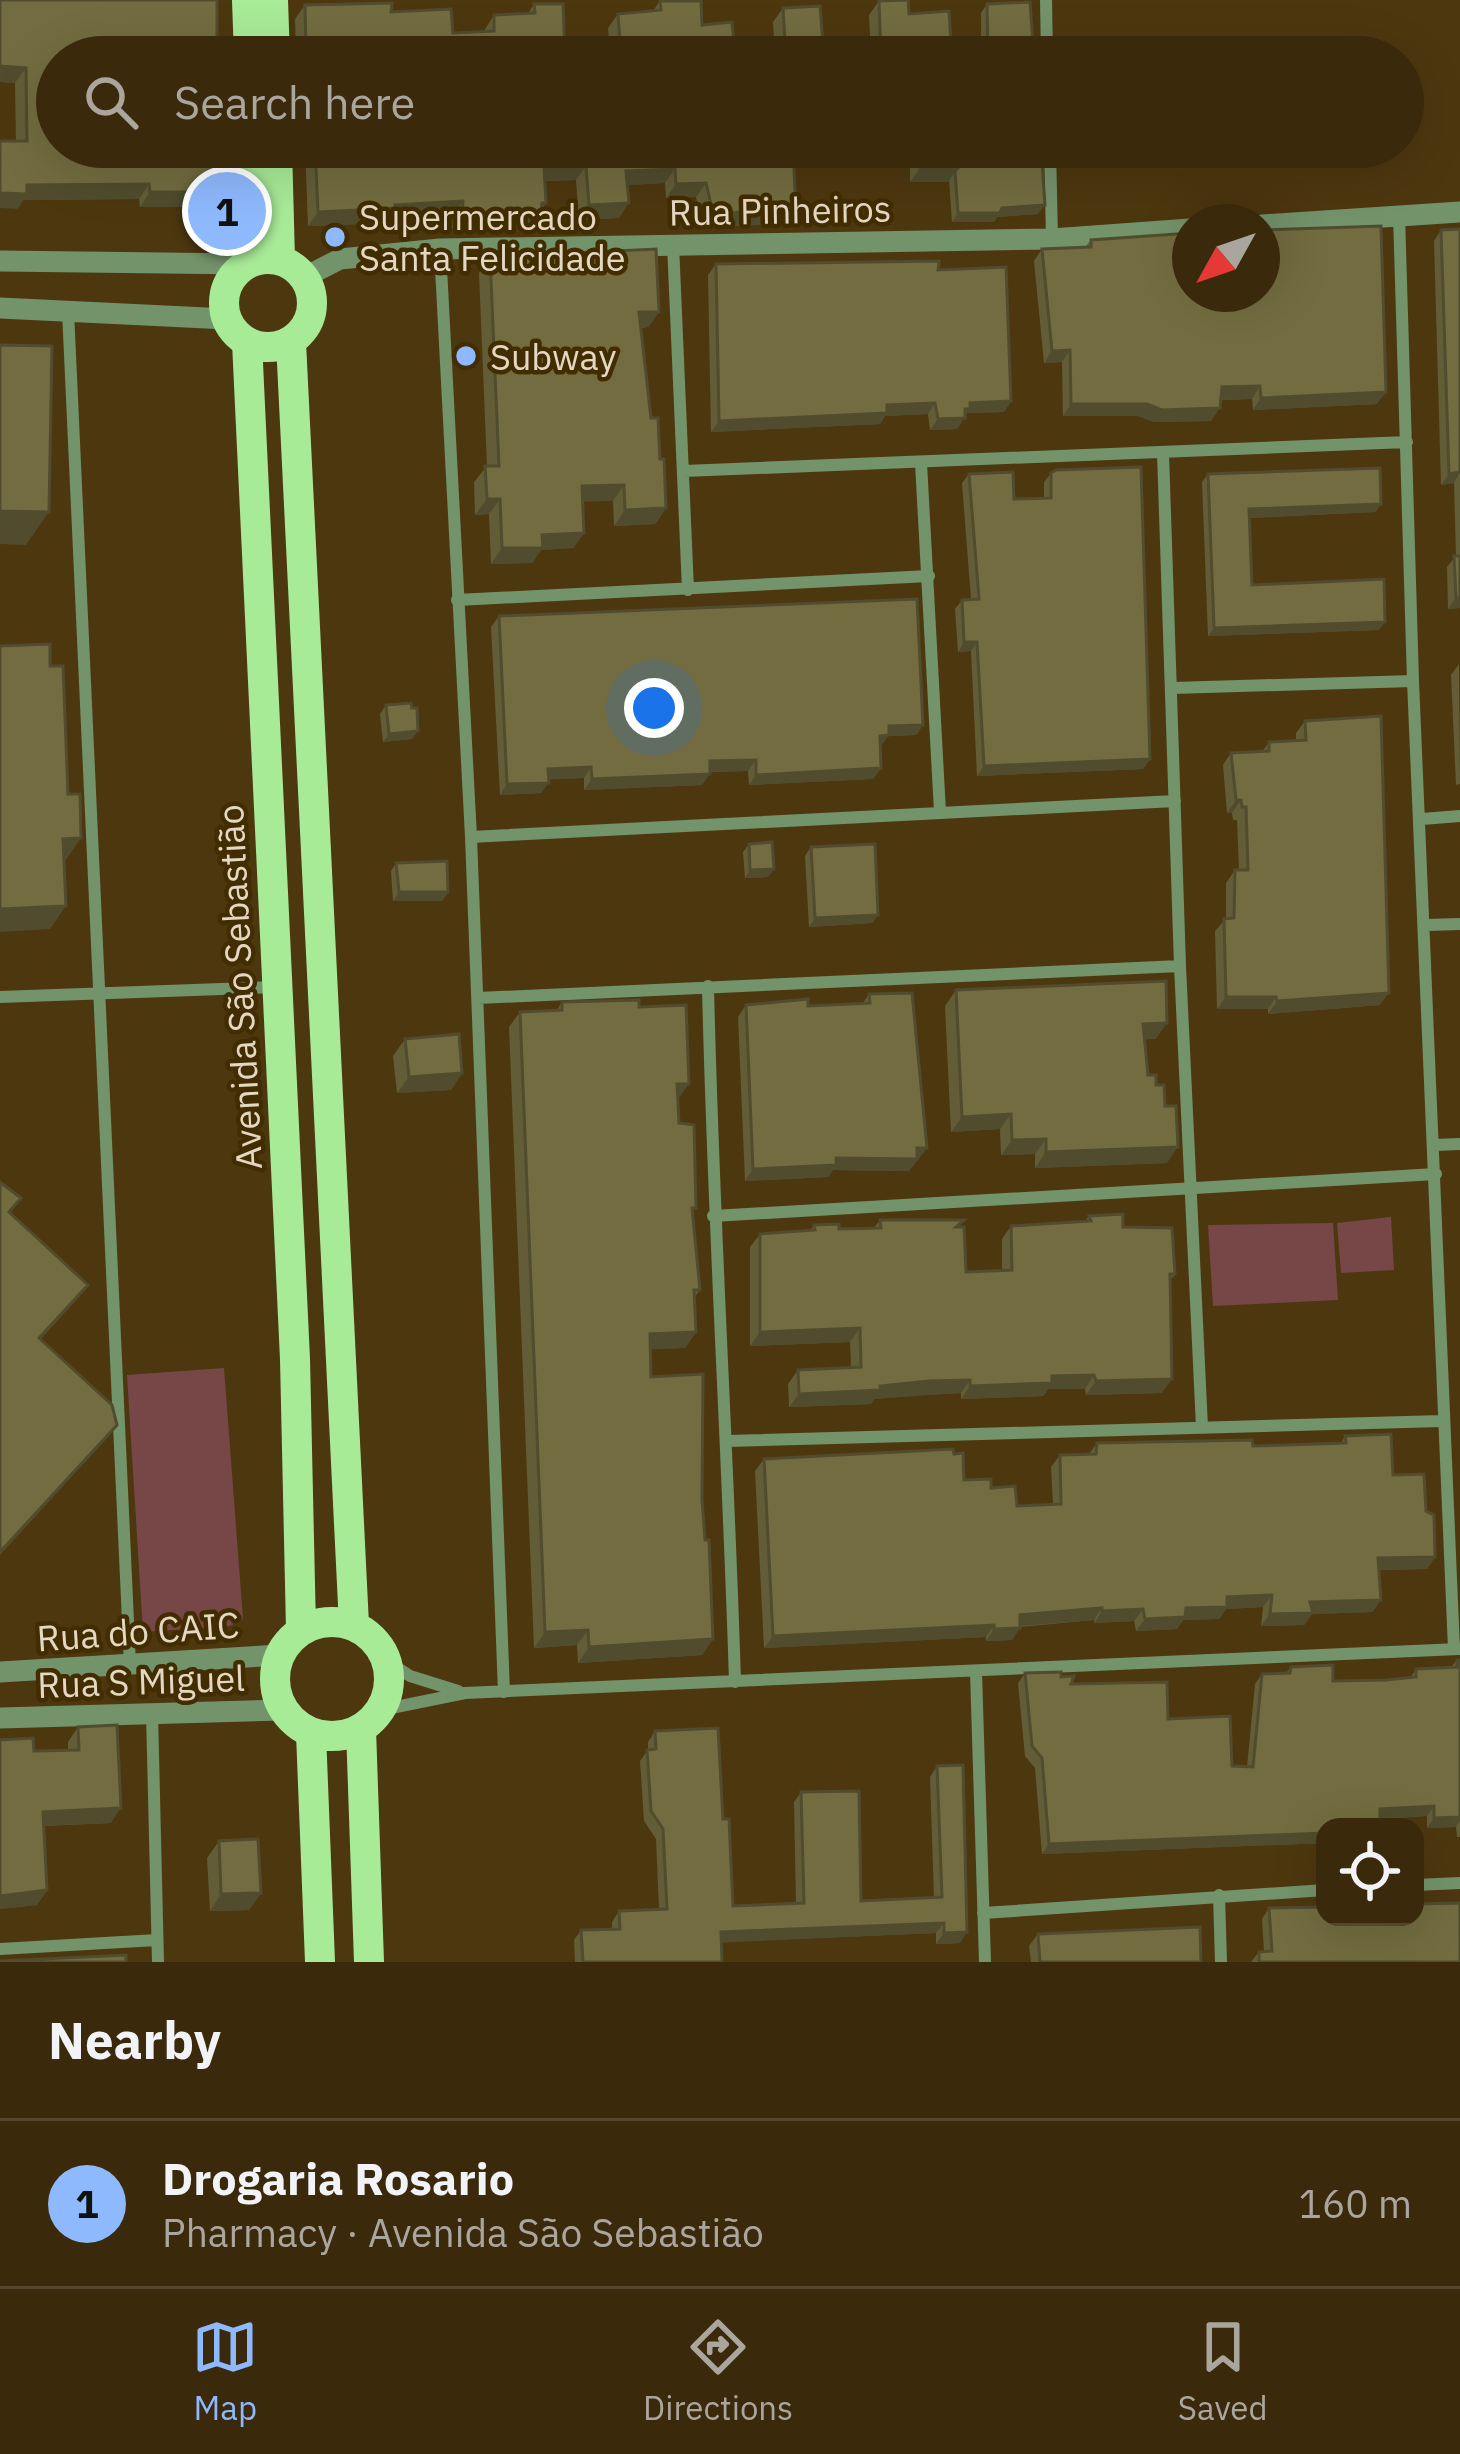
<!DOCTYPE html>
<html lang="en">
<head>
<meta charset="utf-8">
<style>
  body { margin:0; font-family:"IBM Plex Sans",sans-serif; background:#413114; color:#f1f3f6 }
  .controls { position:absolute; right:36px; bottom:36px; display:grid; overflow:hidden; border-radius:24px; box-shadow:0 12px 48px #0002 }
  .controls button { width:108px; height:108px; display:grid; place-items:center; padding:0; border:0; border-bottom:3px solid #54452c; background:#3a290b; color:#f1f3f6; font:60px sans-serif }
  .compass { position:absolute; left:1172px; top:204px; width:108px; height:108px; border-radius:50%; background:#3a290b; box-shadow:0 12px 48px #0002; rotate:230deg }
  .you { position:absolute; left:654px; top:708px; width:42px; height:42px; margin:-30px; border:9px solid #fff; border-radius:50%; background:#1a73e8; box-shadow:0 0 0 18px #1a73e833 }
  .badge { display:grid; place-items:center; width:78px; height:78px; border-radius:50%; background:#8eb9fd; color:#111; font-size:39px; font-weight:700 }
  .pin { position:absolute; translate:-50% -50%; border:6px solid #fff; box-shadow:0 3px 12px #0006 }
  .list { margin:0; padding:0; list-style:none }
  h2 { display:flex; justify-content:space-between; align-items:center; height:156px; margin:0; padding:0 48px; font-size:51px }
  h2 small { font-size:39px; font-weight:400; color:#aba69d }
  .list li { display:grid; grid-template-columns:78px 1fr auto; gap:36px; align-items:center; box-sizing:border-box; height:168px; padding:0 48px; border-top:3px solid #54452c }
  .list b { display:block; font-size:45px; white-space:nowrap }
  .list p { margin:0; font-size:39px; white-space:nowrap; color:#aba69d }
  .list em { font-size:39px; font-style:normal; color:#aba69d }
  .icon { flex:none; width:66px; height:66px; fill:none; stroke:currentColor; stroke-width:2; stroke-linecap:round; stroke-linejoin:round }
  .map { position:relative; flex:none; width:1460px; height:1962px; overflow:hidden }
  .search { position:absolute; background:#3a290b; box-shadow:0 12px 48px #0002; left:36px; right:36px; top:36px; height:132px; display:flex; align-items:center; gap:30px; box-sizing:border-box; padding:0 42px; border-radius:66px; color:#aba69d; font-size:45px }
  .sheet { height:324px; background:#3a290b }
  nav { display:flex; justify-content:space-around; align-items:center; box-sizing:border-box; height:168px; border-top:3px solid #54452c; background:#3a290b; font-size:33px; color:#aba69d }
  nav a { display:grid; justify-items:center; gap:6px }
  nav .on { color:#8eb9fd }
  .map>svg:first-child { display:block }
  .green { fill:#774747 }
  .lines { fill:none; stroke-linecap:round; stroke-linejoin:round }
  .minor { stroke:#73936b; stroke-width:12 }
  .tertiary { stroke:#73936b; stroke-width:21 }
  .primary { stroke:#a8eb97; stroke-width:30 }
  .wall { fill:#635d37 }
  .shaded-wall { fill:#504c2d }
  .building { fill:#736c40; stroke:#504c2d; stroke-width:3 }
  .poi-dot { fill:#8eb9fd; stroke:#422d02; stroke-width:4.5 }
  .labels { text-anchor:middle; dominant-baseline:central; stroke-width:9; stroke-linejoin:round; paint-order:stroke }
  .street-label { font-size:36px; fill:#e5d8c3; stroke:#422d02 }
  .poi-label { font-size:36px; fill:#e5d8c3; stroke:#422d02; text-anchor:start }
</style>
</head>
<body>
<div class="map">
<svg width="1460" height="1962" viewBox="0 0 1460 1962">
  <rect width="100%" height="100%" fill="#4d370f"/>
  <!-- green -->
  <path class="green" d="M1391 1217 1394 1270 1341 1273 1337 1223Z
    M1333 1223 1338 1300 1213 1306 1208 1225Z
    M224 1368 243 1619 230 1626 143 1632 127 1375Z"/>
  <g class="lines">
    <!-- minor -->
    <path class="minor" d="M1046 0 1047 57
      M1050 147 1052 239
      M1399 215 1413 681 1454 1649
      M673 244 688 590
      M440 249 471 837 504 1692
      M68 311 130 1665
      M1163 453 1180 966 1202 1427
      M921 463 940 812
      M684 471 1407 442
      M457 600 929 576
      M1173 688 1413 681
      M1422 819 1460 816
      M471 837 1175 801
      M1426 925 1460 924
      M708 986C713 1218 728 1450 735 1682
      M0 997 275 987
      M478 998 1180 966
      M1434 1145 1460 1144
      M713 1216 1436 1174
      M728 1441 1442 1421
      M387 1661 410 1676 458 1691
      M976 1672 985 1962
      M381 1710 465 1693 1459 1649
      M152 1712 158 1962
      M1415 1885 1460 1883
      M1219 1895 1221 1962
      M983 1913 1325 1890
      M0 1949 157 1940"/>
    <!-- tertiary -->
    <path class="tertiary" d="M1262 225 1460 212
      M0 261 246 264
      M305 277 340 259 440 249 1052 239 1190 229
      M0 308 227 319
      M0 1672 279 1655
      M0 1718 283 1710"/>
    <!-- primary -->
    <path class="primary" d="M247 0 249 57
      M273 0 275 57
      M254 147 259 259
      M277 147 280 260
      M224 303a44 44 0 1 1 88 0a44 44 0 1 1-88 0Z
      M247 342 295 1359 301 1629
      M291 342 354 1625
      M275 1679a57 57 0 1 1 114 0a57 57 0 1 1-114 0Z
      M361 1729 369 1962
      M311 1733 320 1962"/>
  </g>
  <!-- wall -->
  <path class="wall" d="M0 0 206 207H140L139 199 23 200 17 209 15 83 0 82Z
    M660 1 702 25 743 57H610L608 28 618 14 653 11Z
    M879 1 909 14 952 57H871L869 15Z
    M534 4 565 57H296L295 19 305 5 391 12 453 33 484 31 494 15 528 14Z
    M987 4 1034 57H981V13Z
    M783 8 824 57H775L773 22Z
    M305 147H957V157L983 156V147H1041L1038 214 997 217 994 222H952L949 180 948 182H910V162L865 164 864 152 816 154 810 161 793 163 786 224 703 227 696 197 666 198 665 183 627 185 619 218 579 220 576 180 545 181 546 203 531 226 452 229 453 215 388 219 386 223 308 226Z
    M1460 229V608L1448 609 1447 567 1456 556 1454 483 1441 485 1434 241 1441 230Z
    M1091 240 1377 404 1253 410 1252 399 1221 400 1211 421 1154 422 1138 416H1063L1062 362 1044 363 1034 261 1042 249 1085 247Z
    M490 257 659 312 648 327 641 328 651 418 660 459 666 508 655 524 614 526 613 501H583L584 533 573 548 541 550 532 563 491 564 489 514 475 515 474 482 487 466 479 273Z
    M716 264 938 270 1011 401 1004 412 967 413 957 429 930 430 928 414 885 416 880 424 711 432 708 275Z
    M1051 473 1150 759 1143 769 977 776 971 651 958 652 955 609 962 600 971 599 962 483 969 474 1014 499H1044V482Z
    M1208 474 1381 504 1375 512 1249 518 1252 585 1379 630 1208 636 1202 482Z
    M499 616 923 725 916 735 888 736 880 746 881 768 873 779 749 785 748 771 710 772 702 785 584 790V778L549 779 541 793 500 795 491 627Z
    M1459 664 1460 784 1456 785 1451 675Z
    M386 705 412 739 383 742 380 714Z
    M1305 721 1380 1005 1268 1014V1009H1217L1215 931 1226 919V883L1235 870H1239L1237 820H1233L1232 813H1227L1223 765 1231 753 1262 752 1269 742 1296 741V733Z
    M749 844 774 869 768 877 745 878 743 852Z
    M811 847 878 915 872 923 809 927 805 856Z
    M396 863 448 892 442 901H393L391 871Z
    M956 990 1156 1039H1144L1148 1075 1167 1163 1035 1168V1154L1001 1155 1000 1129 951 1132 945 1006Z
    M869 994 927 1148 909 1171 833 1170 828 1177 745 1181 738 1017 746 1005 808 1006 863 1003Z
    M562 1002 639 1007 678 1099 679 1123 692 1214 700 1290 694 1298 696 1332 685 1348 650 1349 651 1377 702 1499 713 1639 702 1655 578 1663 577 1645 534 1648 509 1027 520 1012 557 1010Z
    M405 1039 462 1073 451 1090 397 1093 393 1056Z
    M1089 1216 1123 1227 1175 1274 1170 1281 1162 1393 1086 1395 1085 1389H1048L1043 1396 961 1399V1393L920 1395 874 1399 871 1404 789 1407 788 1384 798 1370 851 1367 850 1342 750 1346V1247L760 1234 810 1231 814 1225 839 1229 874 1228 880 1220 959 1227 966 1272 1002 1270V1239L1011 1226 1085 1221Z
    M1345 1436 1393 1475 1426 1511 1435 1557 1427 1569 1379 1570 1381 1600 1372 1612 1312 1614 1304 1625 1261 1626 1263 1607 1226 1609 1219 1619 1183 1620 1177 1629 1136 1631 1134 1621 1094 1623V1620L1020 1627 1012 1640 986 1641V1637L764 1648 755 1471 764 1459 964 1480 991 1488 1017 1506 1053 1504 1051 1467 1060 1455 1089 1454 1097 1443 1253 1446 1341 1443Z
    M1457 1660H1460V1837H1457L1456 1827 1427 1828V1816L1380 1819 1325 1827V1843L1042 1854 1035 1768 1025 1756 1018 1683 1025 1673 1061 1677 1071 1684 1168 1719 1232 1766 1247 1767 1255 1684 1262 1674 1286 1673 1291 1667 1333 1681 1386 1680 1411 1677 1416 1669 1451 1667Z
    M78 1727 111 1823 43 1826 47 1890 37 1905 0 1909V1740L34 1751 68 1750V1742Z
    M655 1731 723 1819 733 1906 796 1904 794 1802 801 1792 861 1901 934 1898 930 1777 937 1766 960 1943 936 1944V1933L721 1942 722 1962H575L574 1940 581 1930 612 1929V1922L619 1911 659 1909 656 1839 644 1821 640 1761 648 1750V1742Z
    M219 1841 261 1893 249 1910 210 1911 207 1858Z
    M1460 1897V1962H1251L1259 1952 1264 1951 1262 1919 1269 1908 1460 1903Z
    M1038 1934 1201 1962H1031L1029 1946Z"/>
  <!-- shaded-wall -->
  <path class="shaded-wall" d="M306 50H317L312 57H301Z
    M0 66 26 68 15 83 0 82Z
    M817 147H867L864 152 816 154 810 161 783 164 793 150Z
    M920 147 910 162 865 164 875 149Z
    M586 166 576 180 534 181 544 167Z
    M920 168H958L948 182H910Z
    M675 169 665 183 616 186 626 171Z
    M706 183 696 197 666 198 676 184Z
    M149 184 139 199 23 200 17 209 0 208V193L27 185Z
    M150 192H217L206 207H140Z
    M463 201 453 215 388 219 386 223 308 226 318 212Z
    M546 203 531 226 452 229 462 214Z
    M629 203 619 218 579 220 589 205Z
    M1045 205 1038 214 997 217 994 222H952L958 213Z
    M796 210 786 224 703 227 713 213Z
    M639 312H659L648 327 628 328Z
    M1070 350 1062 362 1044 363 1052 351Z
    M1260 386 1252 399 1213 400 1222 387Z
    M1386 392 1377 404 1253 410 1261 398Z
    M1011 401 1004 412 967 413 957 429 930 430 938 419 970 403Z
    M935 403 928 414 885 416 880 424 711 432 719 421 887 405Z
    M1071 404H1147L1220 408 1211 421 1154 422 1138 416H1063Z
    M1460 472 1454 483 1441 485 1449 474Z
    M624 485 613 501 571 502 582 486Z
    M487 499H500L489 514 475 515Z
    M1381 504 1375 512 1243 518 1249 509Z
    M666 508 655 524 614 526 625 510Z
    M0 511 49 512 26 545 0 544Z
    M584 533 573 548 541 550 532 563 491 564 502 548 542 535Z
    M1456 598H1460V608L1448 609Z
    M1385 622 1379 630 1208 636 1214 628Z
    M964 642H977L971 651 958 652Z
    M923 725 916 735 888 736 881 746H872L889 726Z
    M418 731 412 739 383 742 389 734Z
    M1150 759 1143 769 977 776 984 766Z
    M756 760 748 771 702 772 710 761Z
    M591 767 584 778 541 780 548 769Z
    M881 768 873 779 749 785 756 775Z
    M710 774 702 785 584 790 592 779Z
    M549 783 541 793 500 795 507 784Z
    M1236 800H1241L1232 813H1227Z
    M81 838 65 861 63 839Z
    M774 869 768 877 745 878 750 870Z
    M399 892H448L442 901H393Z
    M66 906 50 929 0 932V909Z
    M878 915 872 923 809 927 815 918Z
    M1389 993 1380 1005 1268 1014 1277 1001Z
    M1226 997H1276L1268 1009H1217Z
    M1167 1023 1156 1039 1132 1040 1143 1024Z
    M462 1073 451 1090 397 1093 409 1077Z
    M677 1084H689L678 1099Z
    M1011 1114 1000 1129 951 1132 962 1117Z
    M1046 1139 1035 1154 1001 1155 1012 1140Z
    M1178 1147 1167 1163 1035 1168 1046 1152Z
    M927 1148 909 1171 833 1170 828 1177 745 1181 753 1169Z
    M88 1285 79 1297 31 1350 39 1338Z
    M860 1328 850 1342 750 1346 760 1332Z
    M696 1332 685 1348 639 1350 650 1334Z
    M1094 1375 1085 1389H1048L1043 1396 961 1399 970 1386 1052 1376Z
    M1172 1379 1162 1393 1086 1395 1096 1381Z
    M970 1380 961 1393 874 1399 871 1404 789 1407 799 1394 929 1381Z
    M117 1425 108 1437 0 1555V1552Z
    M1435 1557 1427 1569 1370 1570 1378 1558Z
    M1272 1595 1263 1607 1226 1609 1219 1619 1183 1620 1177 1629 1136 1631 1145 1619 1227 1597Z
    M1381 1600 1372 1612 1312 1614 1304 1625 1261 1626 1270 1614 1310 1602Z
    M1102 1608 1094 1620 1011 1627 1020 1615Z
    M1143 1609 1134 1621 1094 1623 1102 1611Z
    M994 1625 986 1637 764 1648 773 1636Z
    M1020 1628 1012 1640 986 1641 994 1629Z
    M588 1630 577 1645 534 1648 545 1632Z
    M713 1639 702 1655 578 1663 589 1647Z
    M1434 1806 1427 1816 1373 1819 1380 1809Z
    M121 1808 111 1823 32 1826 43 1812Z
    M1460 1817V1821L1456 1827 1427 1828 1434 1818Z
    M1325 1833V1843L1042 1854 1049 1844Z
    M47 1890 37 1905 0 1909V1896Z
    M261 1893 249 1910 210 1911 221 1894Z
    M944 1923 936 1933 713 1943 721 1932Z
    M967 1932 960 1943 936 1944 944 1933Z"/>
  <!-- building -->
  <path class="building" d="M0 0H217V57H57V147H217V192H150L149 184 27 185V194L0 193V141H27L26 68 0 66Z
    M908 0 909 14 949 11 952 57H881L879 1Z
    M660 1H701L702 25 732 22 735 52 743 51V57H621L618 14 661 10Z
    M1030 2 1034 57H988L987 4Z
    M392 3 391 12 451 9 453 33 494 31V15L535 13 534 4H563L565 57H317V50H306L305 5Z
    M820 6 824 57H786L783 8Z
    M315 147H820L793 150 796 210 713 213 706 183 676 184 675 169 626 171 629 203 589 205 586 166 544 167 546 203H542L541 212 462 214 463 201 395 205 396 208 318 212Z
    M875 147H957L958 168H920V147L875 149Z
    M989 147H1041L1045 205 1002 208 1000 213H958L955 171 958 168 957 157 989 156Z
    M1381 226 1386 392 1261 398 1260 386 1222 387 1220 408 1162 410 1147 404H1071L1070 350 1052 351 1042 249 1091 247V240L1190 233V294H1262V230Z
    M1460 229V472L1449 474 1441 230Z
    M656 249 659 312H639L651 418H658L660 459H664L666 508 625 510 624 485 582 486 584 533 542 535 543 548H502L500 499H487L485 466H499L490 257Z
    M939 261 938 270 1006 267 1011 401 970 403V409H965V418L938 419 935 403 887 405V413L719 421 716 264Z
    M0 345 52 346 49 512 0 511Z
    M1141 467 1150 759 984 766 977 642H964L962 600 979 599 969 474 1013 472 1014 499 1051 498V473L1056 470Z
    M1380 468 1381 504 1249 509 1252 585 1384 579 1385 622 1214 628 1208 474Z
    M1454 556H1460V598H1456Z
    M917 599 923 725 889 726V735L880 736 881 768 756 775V760L710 761V774L592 779 591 767 548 769 549 783 507 784 499 616Z
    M50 644V666H63L68 794H80L81 838 63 839 66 906 0 909V646Z
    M411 703 412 708H417L418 731 389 734 386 705Z
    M1381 716 1389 993 1277 1001 1276 997H1226L1224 919 1234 918 1235 870H1248L1246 807H1242L1241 800H1236L1231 753 1269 751V742L1306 740 1305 721Z
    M772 842 774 869 750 870 749 844Z
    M875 844 878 915 815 918 811 847Z
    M447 861 448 892H399L396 863Z
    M1166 981 1167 1023 1143 1024 1148 1075H1156V1085H1164L1165 1106H1176L1178 1147 1046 1152V1139L1012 1140 1011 1114 962 1117 956 990Z
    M912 993 927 1148H917V1159L836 1158V1165L753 1169 746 1005 808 999V1006L870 1003 869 994Z
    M639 1000V1007L686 1005 689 1084H677L679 1123 694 1125 696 1208H692L700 1290H694L696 1332 650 1334 651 1377 703 1374 702 1499 705 1540H709L713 1639 589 1647 588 1630 545 1632 520 1012 562 1010V1002Z
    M459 1034 462 1073 409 1077 405 1039Z
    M0 1182 21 1198 9 1212 88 1285 39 1338 112 1405 117 1425 0 1552Z
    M1123 1214V1227L1172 1228 1175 1274H1170L1172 1379 1096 1381 1094 1375 1052 1376V1383L970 1386V1380L929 1381 880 1386 881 1390 799 1394 798 1370 861 1367 860 1328 760 1332V1234L815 1230 814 1225 839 1224V1229L881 1228 880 1220H964L956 1227H964L966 1272 1012 1270 1011 1226 1091 1221 1089 1216Z
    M1391 1434 1393 1475 1424 1474 1426 1511 1434 1515 1435 1557 1378 1558 1381 1600 1310 1602 1313 1613 1270 1614 1272 1595 1227 1597V1607L1186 1608 1185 1617 1145 1619 1143 1609 1102 1611V1608L1020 1615V1628L994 1629V1625L773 1636 764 1459 953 1449 954 1454 963 1453 964 1480 991 1479V1488L1015 1486 1017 1506 1061 1504 1060 1455 1096 1454 1097 1443 1252 1440 1253 1446 1346 1443 1345 1436Z
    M1457 1660H1460V1817L1434 1818V1806L1380 1809V1827H1325V1833L1049 1844 1042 1758 1032 1746 1025 1673 1061 1672V1677L1074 1676 1071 1684 1167 1682 1168 1719 1230 1716 1232 1766 1253 1767 1262 1674 1290 1673 1291 1667 1333 1665V1681L1386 1680 1416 1677V1669L1457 1667Z
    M117 1725 121 1808 43 1812 47 1890 0 1896V1740L33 1738 34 1751 79 1750 78 1727Z
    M718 1728 723 1819H729L733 1906 804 1903 801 1792 859 1791 861 1901 942 1897 937 1766 963 1765 967 1932 944 1933V1923L721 1932 722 1962H583L581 1930 620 1929 619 1911 667 1909 663 1829 651 1811 647 1750 656 1749 655 1731Z
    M258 1839 261 1893 221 1894 219 1841Z
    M1460 1903V1962H1259V1952L1272 1951 1269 1908 1325 1907V1917H1415V1904Z
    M1200 1927 1201 1962H1040L1038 1934Z
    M126 1955V1962H0V1961Z"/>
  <!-- markers -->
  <g class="poi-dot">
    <circle cx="335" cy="237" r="12"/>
    <circle cx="466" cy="356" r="12"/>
  </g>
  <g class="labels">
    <!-- street labels -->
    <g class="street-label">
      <text transform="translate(780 210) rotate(-1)">Rua Pinheiros</text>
      <text transform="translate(239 987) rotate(-93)">Avenida São Sebastião</text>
      <text transform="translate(138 1631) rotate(-4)">Rua do CAIC</text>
      <text transform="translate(141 1681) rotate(-2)">Rua S Miguel</text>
    </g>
    <!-- poi labels -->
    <g class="poi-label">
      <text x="359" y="216">Supermercado<tspan x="359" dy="41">Santa Felicidade</tspan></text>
      <text x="490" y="356">Subway</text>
    </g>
  </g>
</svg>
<div class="controls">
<button><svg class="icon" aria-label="locate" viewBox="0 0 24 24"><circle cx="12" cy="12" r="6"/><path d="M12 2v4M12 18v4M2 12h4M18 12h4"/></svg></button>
</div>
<svg class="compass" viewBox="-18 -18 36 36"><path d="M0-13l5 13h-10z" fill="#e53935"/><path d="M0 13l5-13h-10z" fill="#aba69d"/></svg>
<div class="you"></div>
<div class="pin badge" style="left:227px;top:211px">1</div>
<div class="search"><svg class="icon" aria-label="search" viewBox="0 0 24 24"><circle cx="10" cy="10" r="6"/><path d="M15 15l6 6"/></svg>Search here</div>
</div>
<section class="sheet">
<h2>Nearby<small></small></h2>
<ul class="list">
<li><span class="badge">1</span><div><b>Drogaria Rosario</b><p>Pharmacy · Avenida São Sebastião</p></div><em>160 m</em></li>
</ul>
</section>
<nav>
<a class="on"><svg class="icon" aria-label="map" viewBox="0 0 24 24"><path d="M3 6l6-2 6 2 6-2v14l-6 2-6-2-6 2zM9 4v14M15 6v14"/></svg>Map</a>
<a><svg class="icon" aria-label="directions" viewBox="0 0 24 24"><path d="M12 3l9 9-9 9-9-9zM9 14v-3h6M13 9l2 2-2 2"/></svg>Directions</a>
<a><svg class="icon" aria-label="saved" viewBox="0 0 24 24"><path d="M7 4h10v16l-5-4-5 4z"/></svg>Saved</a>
</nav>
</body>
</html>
